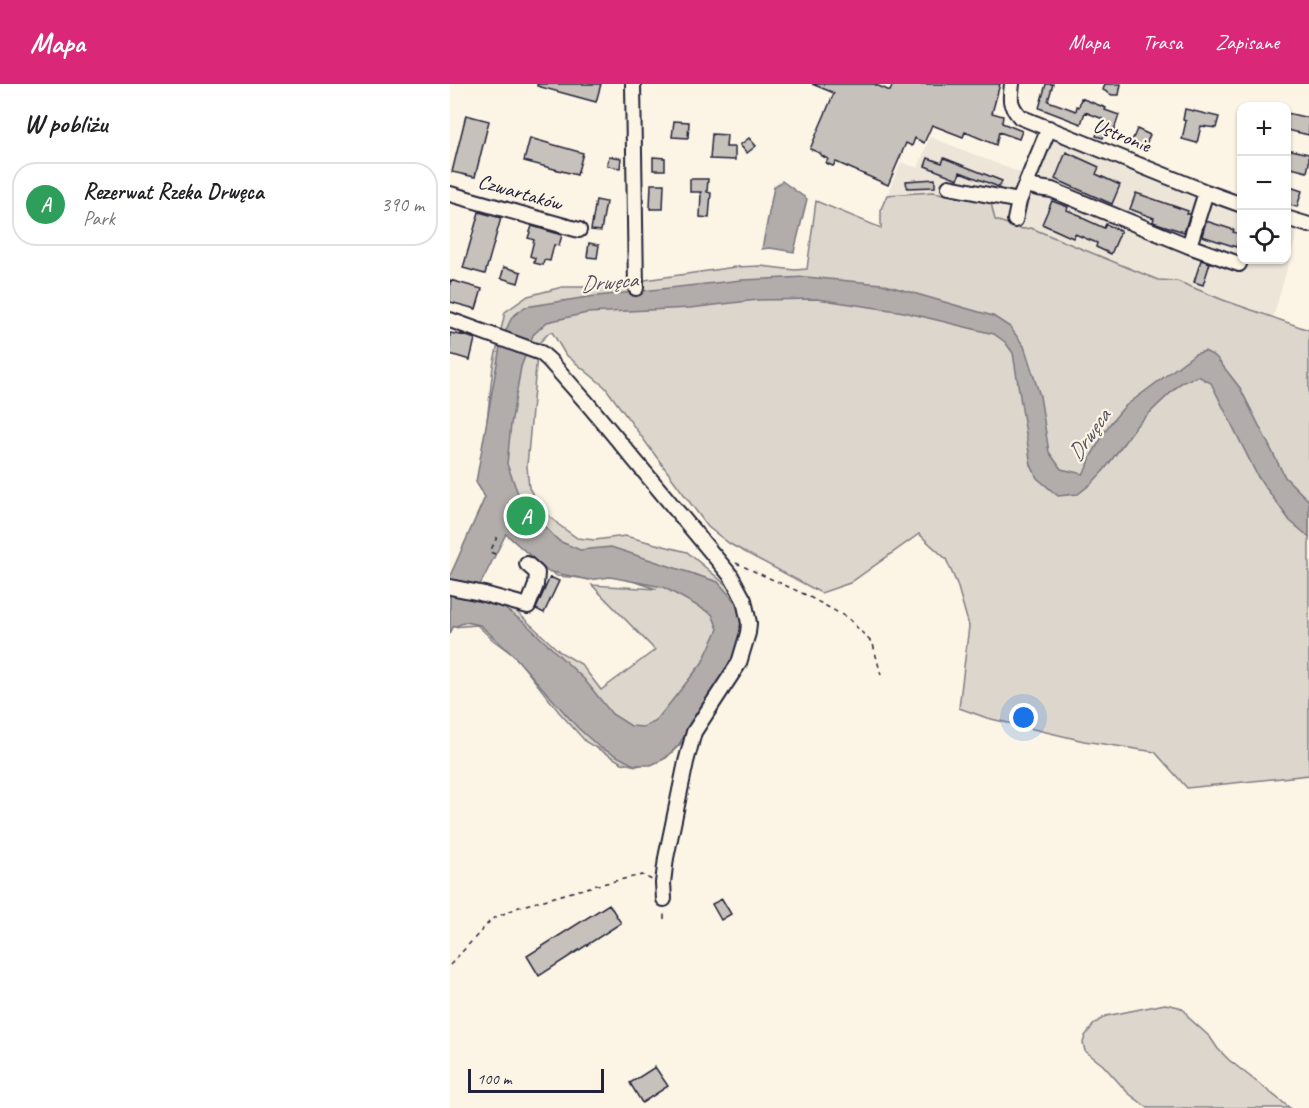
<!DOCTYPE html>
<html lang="pl">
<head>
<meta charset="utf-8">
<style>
  body { margin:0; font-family:Caveat,sans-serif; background:#f2f2f2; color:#202124 }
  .controls { position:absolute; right:18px; top:18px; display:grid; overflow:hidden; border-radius:12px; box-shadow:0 2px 4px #0004 }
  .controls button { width:54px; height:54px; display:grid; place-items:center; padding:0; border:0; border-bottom:2px solid #e0e0e0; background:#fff; color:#202124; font:30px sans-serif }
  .scale { position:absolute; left:18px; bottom:15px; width:136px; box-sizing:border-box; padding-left:6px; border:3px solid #22223b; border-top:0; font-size:16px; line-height:21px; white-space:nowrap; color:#22223b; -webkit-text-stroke:4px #fcf5e5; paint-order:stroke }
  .you { position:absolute; left:574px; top:634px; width:21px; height:21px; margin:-15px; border:4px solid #fff; border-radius:50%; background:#1a73e8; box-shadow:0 0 0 9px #1a73e833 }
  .badge { display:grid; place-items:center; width:39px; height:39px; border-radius:50%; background:#db2777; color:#fff; font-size:20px; font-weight:700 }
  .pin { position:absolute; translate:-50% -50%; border:3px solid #fff; box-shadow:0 2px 6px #0006 }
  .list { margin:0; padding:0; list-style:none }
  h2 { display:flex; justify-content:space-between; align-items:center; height:78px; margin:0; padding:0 24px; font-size:26px }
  h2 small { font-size:20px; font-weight:400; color:#757577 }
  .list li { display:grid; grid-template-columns:39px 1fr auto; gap:18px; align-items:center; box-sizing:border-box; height:84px; margin:0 12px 12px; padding:0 12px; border:2px solid #e0e0e0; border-radius:24px }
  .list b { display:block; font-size:22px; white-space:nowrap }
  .list p { margin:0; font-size:20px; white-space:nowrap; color:#757577 }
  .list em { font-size:20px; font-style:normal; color:#757577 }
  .icon { flex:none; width:33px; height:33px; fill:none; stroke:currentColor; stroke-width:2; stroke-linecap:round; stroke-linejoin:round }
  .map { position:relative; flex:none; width:859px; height:1024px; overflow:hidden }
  header { display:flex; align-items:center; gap:36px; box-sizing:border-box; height:84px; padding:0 30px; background:#db2777; color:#fff }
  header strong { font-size:28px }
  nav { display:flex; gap:33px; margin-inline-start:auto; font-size:21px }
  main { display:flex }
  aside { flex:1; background:#fff }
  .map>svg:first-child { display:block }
  .built { fill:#ece5d8 }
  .green { fill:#dcd6cc; stroke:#7f7c84; stroke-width:1.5 }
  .water { fill:#b2adab; stroke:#78757e; stroke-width:1.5 }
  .building { fill:#c6c1bb; stroke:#22223b; stroke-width:1.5 }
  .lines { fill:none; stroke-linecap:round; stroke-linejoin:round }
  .minor-casing { stroke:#22223b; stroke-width:18 }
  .path { stroke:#22223b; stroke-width:1.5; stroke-dasharray:4.5 4.5; stroke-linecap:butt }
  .minor { stroke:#fcf5e5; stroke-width:14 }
  .labels { text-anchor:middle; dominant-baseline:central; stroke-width:4.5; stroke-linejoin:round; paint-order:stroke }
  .street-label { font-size:21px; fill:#22223b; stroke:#fcf5e5 }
  .water-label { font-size:22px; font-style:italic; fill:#545362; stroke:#fcf5e5 }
</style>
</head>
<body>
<header>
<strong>Mapa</strong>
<nav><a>Mapa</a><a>Trasa</a><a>Zapisane</a></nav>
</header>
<main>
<aside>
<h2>W pobliżu<small></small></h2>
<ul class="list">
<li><span class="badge" style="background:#2e9e5b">A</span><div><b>Rezerwat Rzeka Drwęca</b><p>Park</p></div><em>390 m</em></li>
</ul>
</aside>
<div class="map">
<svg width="859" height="1024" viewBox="0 0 859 1024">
  <rect width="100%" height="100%" fill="#fcf5e5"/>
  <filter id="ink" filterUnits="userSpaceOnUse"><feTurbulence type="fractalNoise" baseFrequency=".0167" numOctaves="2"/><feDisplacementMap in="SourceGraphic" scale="12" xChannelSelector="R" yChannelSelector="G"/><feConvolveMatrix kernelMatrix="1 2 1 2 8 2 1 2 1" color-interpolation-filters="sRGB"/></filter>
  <g filter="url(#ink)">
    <!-- built -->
    <path class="built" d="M599 52 714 99 791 128 792 176H836L837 142 848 146 823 234 773 216 727 197 708 196 581 144 573 145 545 136 541 119 483 108 437 111 451 78 468 84 480 53 573 90Z"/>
    <!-- green -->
    <path class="green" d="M483 108 541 119 545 136 573 145 581 144 708 196 727 197 773 216 859 246V691L737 704 705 668 634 657 537 634 509 624 519 542 507 500 496 475 469 450 400 499 371 509 280 460 258 443 155 303 115 270 102 248 99 249 88 260 77 382 79 404 90 423 109 441 127 454 145 456 175 452 237 468 281 505 297 535 300 558 251 640 216 674 187 682 172 679 136 658 109 628 66 573 43 556 27 541 3 543 0 548V505L52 514 110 568 131 580 151 606 205 566 142 501 207 505 161 490 132 494 107 492 62 455 38 398 36 347 43 282 55 228 78 212 112 203H146L285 183 311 182 345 186 357 185 366 117 431 144V125L437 111Z
      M715 920 729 923 735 927 739 934 760 953 768 965 779 976 840 1024H698L678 1009 653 981 635 967 633 959 635 952 644 940 656 932Z"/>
    <!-- water -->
    <path class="water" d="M332 97 357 115 344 168 320 164 312 165 324 103Z
      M356 193 432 200 543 232 560 243 574 262 590 312 599 368 611 385 633 390 638 381 641 372 659 341 674 323 745 270 755 267 766 273 790 304 835 393 859 417V453L840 437 808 393 761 299 748 292 731 299 687 341 655 385 642 399 628 410 608 412 587 394 581 381 563 269 555 258 544 250 454 228 367 215 307 216 240 224 137 229 97 238 83 251 71 283 61 340 57 380 67 407 80 428 109 457 130 466 161 463 268 498 288 521 293 546 288 567 228 662 214 675 201 681H184L149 663 128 644 64 572 30 541 16 538 3 543 0 550V511L13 510 41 515 75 539 134 595 162 630 181 642 193 643 205 638 252 579 268 545 262 530 213 503 160 493 139 496 97 487 56 450 29 503 0 497V492L35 413 26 398 51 257 62 233 75 223 138 213 292 196Z"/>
    <!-- building -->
    <path class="building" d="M87 0H151L146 18 87 2Z
      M362 0H424L440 7 443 0H550L542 29 553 32 552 39 572 47 569 55 549 48 546 61 515 48 513 53 482 41 474 59 465 54 462 62 456 59 438 101 386 78 383 82 376 79 378 75 372 72 370 69 360 65 384 9Z
      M596 0H603L598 17 626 27 627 22 629 23 631 14 656 24 655 26 669 31 662 52 655 49 653 54 646 52 653 35 635 28 631 40 589 24Z
      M655 0H671L669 11H662L653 6Z
      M735 25 769 33 766 44 751 42 747 59 732 55 736 37 733 36Z
      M837 29 859 34V51L837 46Z
      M16 31 39 37 25 93 2 88Z
      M224 37 239 38 238 54 222 53Z
      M687 45 700 51 694 65 681 59Z
      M262 50 277 51 276 63H285V76L260 75Z
      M80 54 133 69 127 91 74 77Z
      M299 54 306 62 297 69 290 61Z
      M837 65 859 70V79L857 88 837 83Z
      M616 68 649 83 646 90 670 101 662 120 605 95Z
      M159 72 171 74 170 84 157 82Z
      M203 73 215 74V86H203Z
      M478 74 492 79 494 74 552 97 549 103 510 88 508 95 475 82Z
      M240 95H258L257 108 261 109 259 134 250 133 251 108H240Z
      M485 95V103L457 104 456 97Z
      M201 100H214L213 125H200Z
      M837 102 852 107 847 123 837 120Z
      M686 109 738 127 737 130H740L734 148 703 138 704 134 680 125Z
      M146 116 156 118 151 147 141 146Z
      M602 117 618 123 617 126 632 132V134L654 144 656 140 671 147 661 170 646 163 647 159 625 150 623 154 592 140Z
      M29 128 51 134 35 190 13 184Z
      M756 137 784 146 783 148 790 150 786 163 752 152Z
      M82 142 112 151 109 162 104 161 100 177 94 176 93 181 84 179 85 174 80 172 84 156 78 154Z
      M139 159 149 161 147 174 137 173Z
      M751 176 760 179 753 201 744 198Z
      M54 183 71 188 68 199 51 194Z
      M0 196 32 205 26 225 0 218Z
      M0 249 11 251V250L25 255 20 276 0 270Z
      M100 493 109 497 94 529 86 525Z
      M272 815 281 830 271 836 262 820Z
      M159 820 171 839 89 892 77 872Z
      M205 983 218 1002 192 1019 180 999Z"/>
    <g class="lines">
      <!-- minor casing -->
      <g class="minor-casing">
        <path id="minor" d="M183 0 186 204
          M562 0C560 16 559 20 570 33L756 108 792 121
          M576 101 588 104 602 106 739 162
          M499 103 569 117 599 44
          M756 108 739 162 789 180
          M0 110 129 146
          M836 134 859 141
          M565 136 569 117
          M0 236 91 269 99 276 137 319 281 492 294 516 299 539 298 549 289 579 244 648 236 678 216 774 213 799 214 815
          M0 503 30 509 78 522 86 501 87 489 77 480"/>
      </g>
      <!-- path -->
      <path class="path" d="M45 470 40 468 47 453
        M286 479 354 510 398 534 423 560 431 591
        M214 835V826
        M0 881 42 835 69 823 147 801 192 791 202 796"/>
      <!-- minor -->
      <use href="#minor" class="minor"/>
    </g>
  </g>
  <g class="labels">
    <!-- street labels -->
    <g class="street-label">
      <text transform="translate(672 51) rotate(22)">Ustronie</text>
      <text transform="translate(70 108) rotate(16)">Czwartaków</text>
    </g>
    <!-- water labels -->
    <g class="water-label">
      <text transform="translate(159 198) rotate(-5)">Drwęca</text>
      <text transform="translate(639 351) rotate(-55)">Drwęca</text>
    </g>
  </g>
</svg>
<div class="controls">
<button>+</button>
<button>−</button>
<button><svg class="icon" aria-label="locate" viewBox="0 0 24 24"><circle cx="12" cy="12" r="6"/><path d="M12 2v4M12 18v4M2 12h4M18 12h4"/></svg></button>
</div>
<div class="scale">100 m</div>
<div class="you"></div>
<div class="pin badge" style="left:76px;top:432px;background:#2e9e5b">A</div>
</div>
</main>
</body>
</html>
